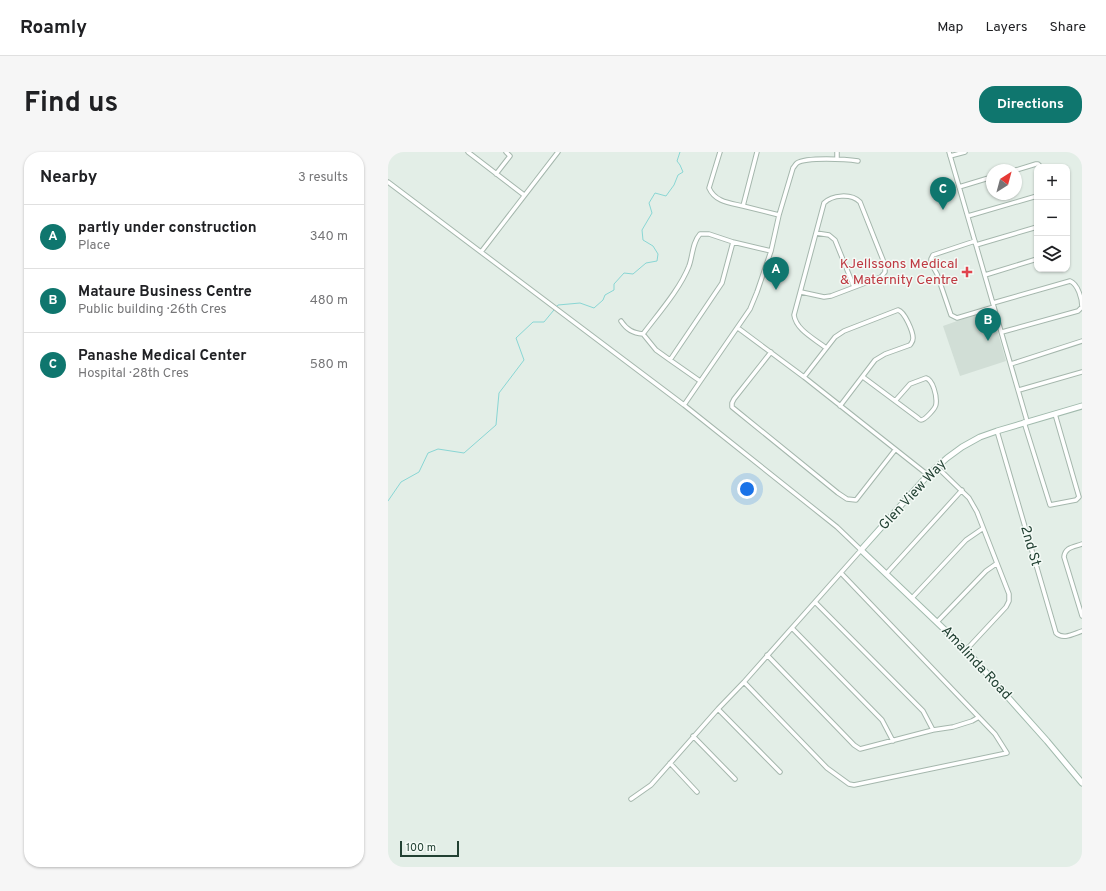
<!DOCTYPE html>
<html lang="en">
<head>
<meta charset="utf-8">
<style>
  body { margin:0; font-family:Overpass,sans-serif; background:#f6f6f6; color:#202124 }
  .controls { position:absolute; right:12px; top:12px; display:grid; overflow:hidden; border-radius:8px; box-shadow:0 1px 3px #0004 }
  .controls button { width:36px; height:36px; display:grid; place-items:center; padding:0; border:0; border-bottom:1px solid #e0e0e0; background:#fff; color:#202124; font:20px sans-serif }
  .compass { position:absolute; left:598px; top:12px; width:36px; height:36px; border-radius:50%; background:#fff; box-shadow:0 1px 3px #0004; rotate:36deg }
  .scale { position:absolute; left:12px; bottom:10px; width:59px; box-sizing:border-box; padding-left:4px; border:2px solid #224133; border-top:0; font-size:11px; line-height:14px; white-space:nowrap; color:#224133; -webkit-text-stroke:3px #f4faf6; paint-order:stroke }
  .you { position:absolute; left:359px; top:337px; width:14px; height:14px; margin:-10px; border:3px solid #fff; border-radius:50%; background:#1a73e8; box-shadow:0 0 0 6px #1a73e833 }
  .badge { display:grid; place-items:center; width:26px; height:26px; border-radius:50%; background:#0f766e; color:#fff; font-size:13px; font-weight:700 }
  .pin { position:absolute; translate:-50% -33px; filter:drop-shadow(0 1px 2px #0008) }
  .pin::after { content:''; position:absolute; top:21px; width:14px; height:12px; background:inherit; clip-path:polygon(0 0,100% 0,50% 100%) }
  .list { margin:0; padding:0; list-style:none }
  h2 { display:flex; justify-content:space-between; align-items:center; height:52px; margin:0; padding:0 16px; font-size:17px }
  h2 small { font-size:13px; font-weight:400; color:#757577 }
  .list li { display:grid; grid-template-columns:26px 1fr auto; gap:12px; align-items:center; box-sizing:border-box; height:64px; padding:0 16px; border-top:1px solid #e0e0e0 }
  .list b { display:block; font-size:15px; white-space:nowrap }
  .list p { margin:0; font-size:13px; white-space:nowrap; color:#757577 }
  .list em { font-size:13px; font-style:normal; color:#757577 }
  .icon { flex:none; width:22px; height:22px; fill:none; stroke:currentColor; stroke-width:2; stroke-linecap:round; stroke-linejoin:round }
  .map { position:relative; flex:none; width:694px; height:715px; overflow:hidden; border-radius:16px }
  header { display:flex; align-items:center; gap:24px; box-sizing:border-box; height:56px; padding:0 20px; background:#fff; border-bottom:1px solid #e0e0e0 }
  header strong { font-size:19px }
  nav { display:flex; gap:22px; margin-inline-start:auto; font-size:14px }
  .intro { display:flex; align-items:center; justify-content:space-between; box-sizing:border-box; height:96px; padding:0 24px }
  h1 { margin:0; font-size:28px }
  .button { padding:10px 18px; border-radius:16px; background:#0f766e; color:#fff; font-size:14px; font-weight:700 }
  main { display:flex; gap:24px; padding:0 24px }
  aside { flex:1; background:#fff; border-radius:16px; box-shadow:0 1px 3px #0004 }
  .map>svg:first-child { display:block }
  .built { fill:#d1ded6 }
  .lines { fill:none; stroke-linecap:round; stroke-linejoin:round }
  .stream { stroke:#89d6d4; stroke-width:1 }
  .street-casing { stroke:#a5b7ad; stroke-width:5.5 }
  .secondary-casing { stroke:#a1baad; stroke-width:7 }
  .street { stroke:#fff; stroke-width:3.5 }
  .secondary { stroke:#fff; stroke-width:5 }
  .health-dot { fill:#e0444e; stroke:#f4faf6; stroke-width:1.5 }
  .labels { text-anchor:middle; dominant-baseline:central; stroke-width:3; stroke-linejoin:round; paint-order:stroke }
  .health-label { font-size:14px; fill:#be3a42; stroke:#f4faf6; text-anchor:end }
  .street-label { font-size:14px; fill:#224133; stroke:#f4faf6 }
</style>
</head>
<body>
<header>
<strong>Roamly</strong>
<nav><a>Map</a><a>Layers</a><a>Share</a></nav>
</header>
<div class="intro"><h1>Find us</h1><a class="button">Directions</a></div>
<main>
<aside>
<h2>Nearby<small>3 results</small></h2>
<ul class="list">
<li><span class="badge">A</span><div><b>partly under construction</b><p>Place</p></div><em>340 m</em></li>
<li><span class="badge">B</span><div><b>Mataure Business Centre</b><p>Public building · 26th Cres</p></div><em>480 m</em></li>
<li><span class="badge">C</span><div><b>Panashe Medical Center</b><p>Hospital · 28th Cres</p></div><em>580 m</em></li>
</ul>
</aside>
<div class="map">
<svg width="694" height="715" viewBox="0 0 694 715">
  <rect width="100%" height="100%" fill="#e3eee7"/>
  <!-- built -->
  <path class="built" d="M603 157 618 209 572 224 555 174Z"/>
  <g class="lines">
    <!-- stream -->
    <path class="stream" d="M0 349 13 330 31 320 40 301 50 297 76 301 108 273 111 241 136 208 128 186 145 170H156L170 153 192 151 206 156 215 148 217 143 226 138V132L236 121 245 122 258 111 269 109 270 102 265 94 255 88 254 78 264 61 261 51 267 41 278 44 286 33 290 23 295 20 292 13 289 9 292 0"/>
    <!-- street casing -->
    <g class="street-casing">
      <path id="street" d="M80 0 136 43
        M332 0 321 36C327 50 342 51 355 54
        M369 0 355 54 391 63
        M449 0V6
        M561 0 639 269
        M562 4 577 0
        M628 18 648 12H650L653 15
        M108 22 122 4 118 0
        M0 30 296 253 449 375 473 398 356 530 330 557 263 633 243 647
        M571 35 604 25
        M580 64 649 44
        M428 81 441 83 447 88 466 135
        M587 89 545 103 543 107V111L549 122 563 163 569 166 606 155
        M588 93 649 75
        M93 100 170 0
        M597 123 649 107
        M413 140 436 145 443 144 493 125 497 120V113L472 50C463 41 444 43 436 51L406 163C408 178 427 187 438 196
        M605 151 682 129C690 132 694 147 694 155L690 159 614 180
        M233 169C239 178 245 181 255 182 270 162 292 137 301 114 305 103 304 91 312 82H321L345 90 383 99
        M350 176 416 225 540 323
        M255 182 268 198 282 208 334 131 345 90
        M383 200 346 247 344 251V255L450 341 459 347 468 348 507 298
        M282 208 312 229
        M623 212 694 189
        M416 225 447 185 456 179 510 158C517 160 525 180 525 186 525 190 524 190 522 193L497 202 487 208 452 254
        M475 225 530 266C531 267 532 268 533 268 537 268 548 256 548 252 549 244 545 228 538 226L522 232 507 249
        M631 238 694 220
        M296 253 362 157 369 140 383 99 391 63 405 16C406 15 407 13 409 11 418 5 458 7 470 9
        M636 270 662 353 688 348 691 345 667 262
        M609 279 668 481C675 488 685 482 694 479
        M549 315 581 346 589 360 621 442V449L618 455 578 498
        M694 392C686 395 677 395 676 405L694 464
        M498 422 574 338
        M524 446 578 388 594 377
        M427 450 535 559 545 578
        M549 470 598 419 608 412
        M404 476 494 568 505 589
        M379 503 466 593 472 597 545 578 565 575 584 569 591 565
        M356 530 439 616 461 632 466 633 619 601 607 582 453 421
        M330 557 392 620
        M305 584 347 627
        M282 611 309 640"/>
    </g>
    <!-- secondary casing -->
    <g class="secondary-casing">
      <path id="secondary" d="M694 254 609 279 592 285 574 295 559 306 540 323 473 398 578 498 659 589 694 631"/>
    </g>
    <!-- street -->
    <use href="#street" class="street"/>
    <!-- secondary -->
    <use href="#secondary" class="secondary"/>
  </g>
  <!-- markers -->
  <path class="health-dot" d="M577 114h4v4h4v4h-4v4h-4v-4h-4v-4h4z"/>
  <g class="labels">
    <!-- health labels -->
    <g class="health-label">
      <text x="570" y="112">KJellssons Medical<tspan x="570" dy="16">&amp; Maternity Centre</tspan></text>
    </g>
    <!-- street labels -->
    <g class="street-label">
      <text transform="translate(525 343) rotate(-47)">Glen View Way</text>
      <text transform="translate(642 394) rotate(74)">2nd St</text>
      <text transform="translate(588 511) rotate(47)">Amalinda Road</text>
    </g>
  </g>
</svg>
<div class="controls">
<button>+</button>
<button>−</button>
<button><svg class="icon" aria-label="layers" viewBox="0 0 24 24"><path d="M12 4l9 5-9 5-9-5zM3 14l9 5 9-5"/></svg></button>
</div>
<svg class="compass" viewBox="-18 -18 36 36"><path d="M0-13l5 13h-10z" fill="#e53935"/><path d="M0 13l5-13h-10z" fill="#757577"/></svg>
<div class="scale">100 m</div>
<div class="you"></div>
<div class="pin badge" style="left:388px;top:138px">A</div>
<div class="pin badge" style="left:600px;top:189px">B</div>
<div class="pin badge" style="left:555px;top:58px">C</div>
</div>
</main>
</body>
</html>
